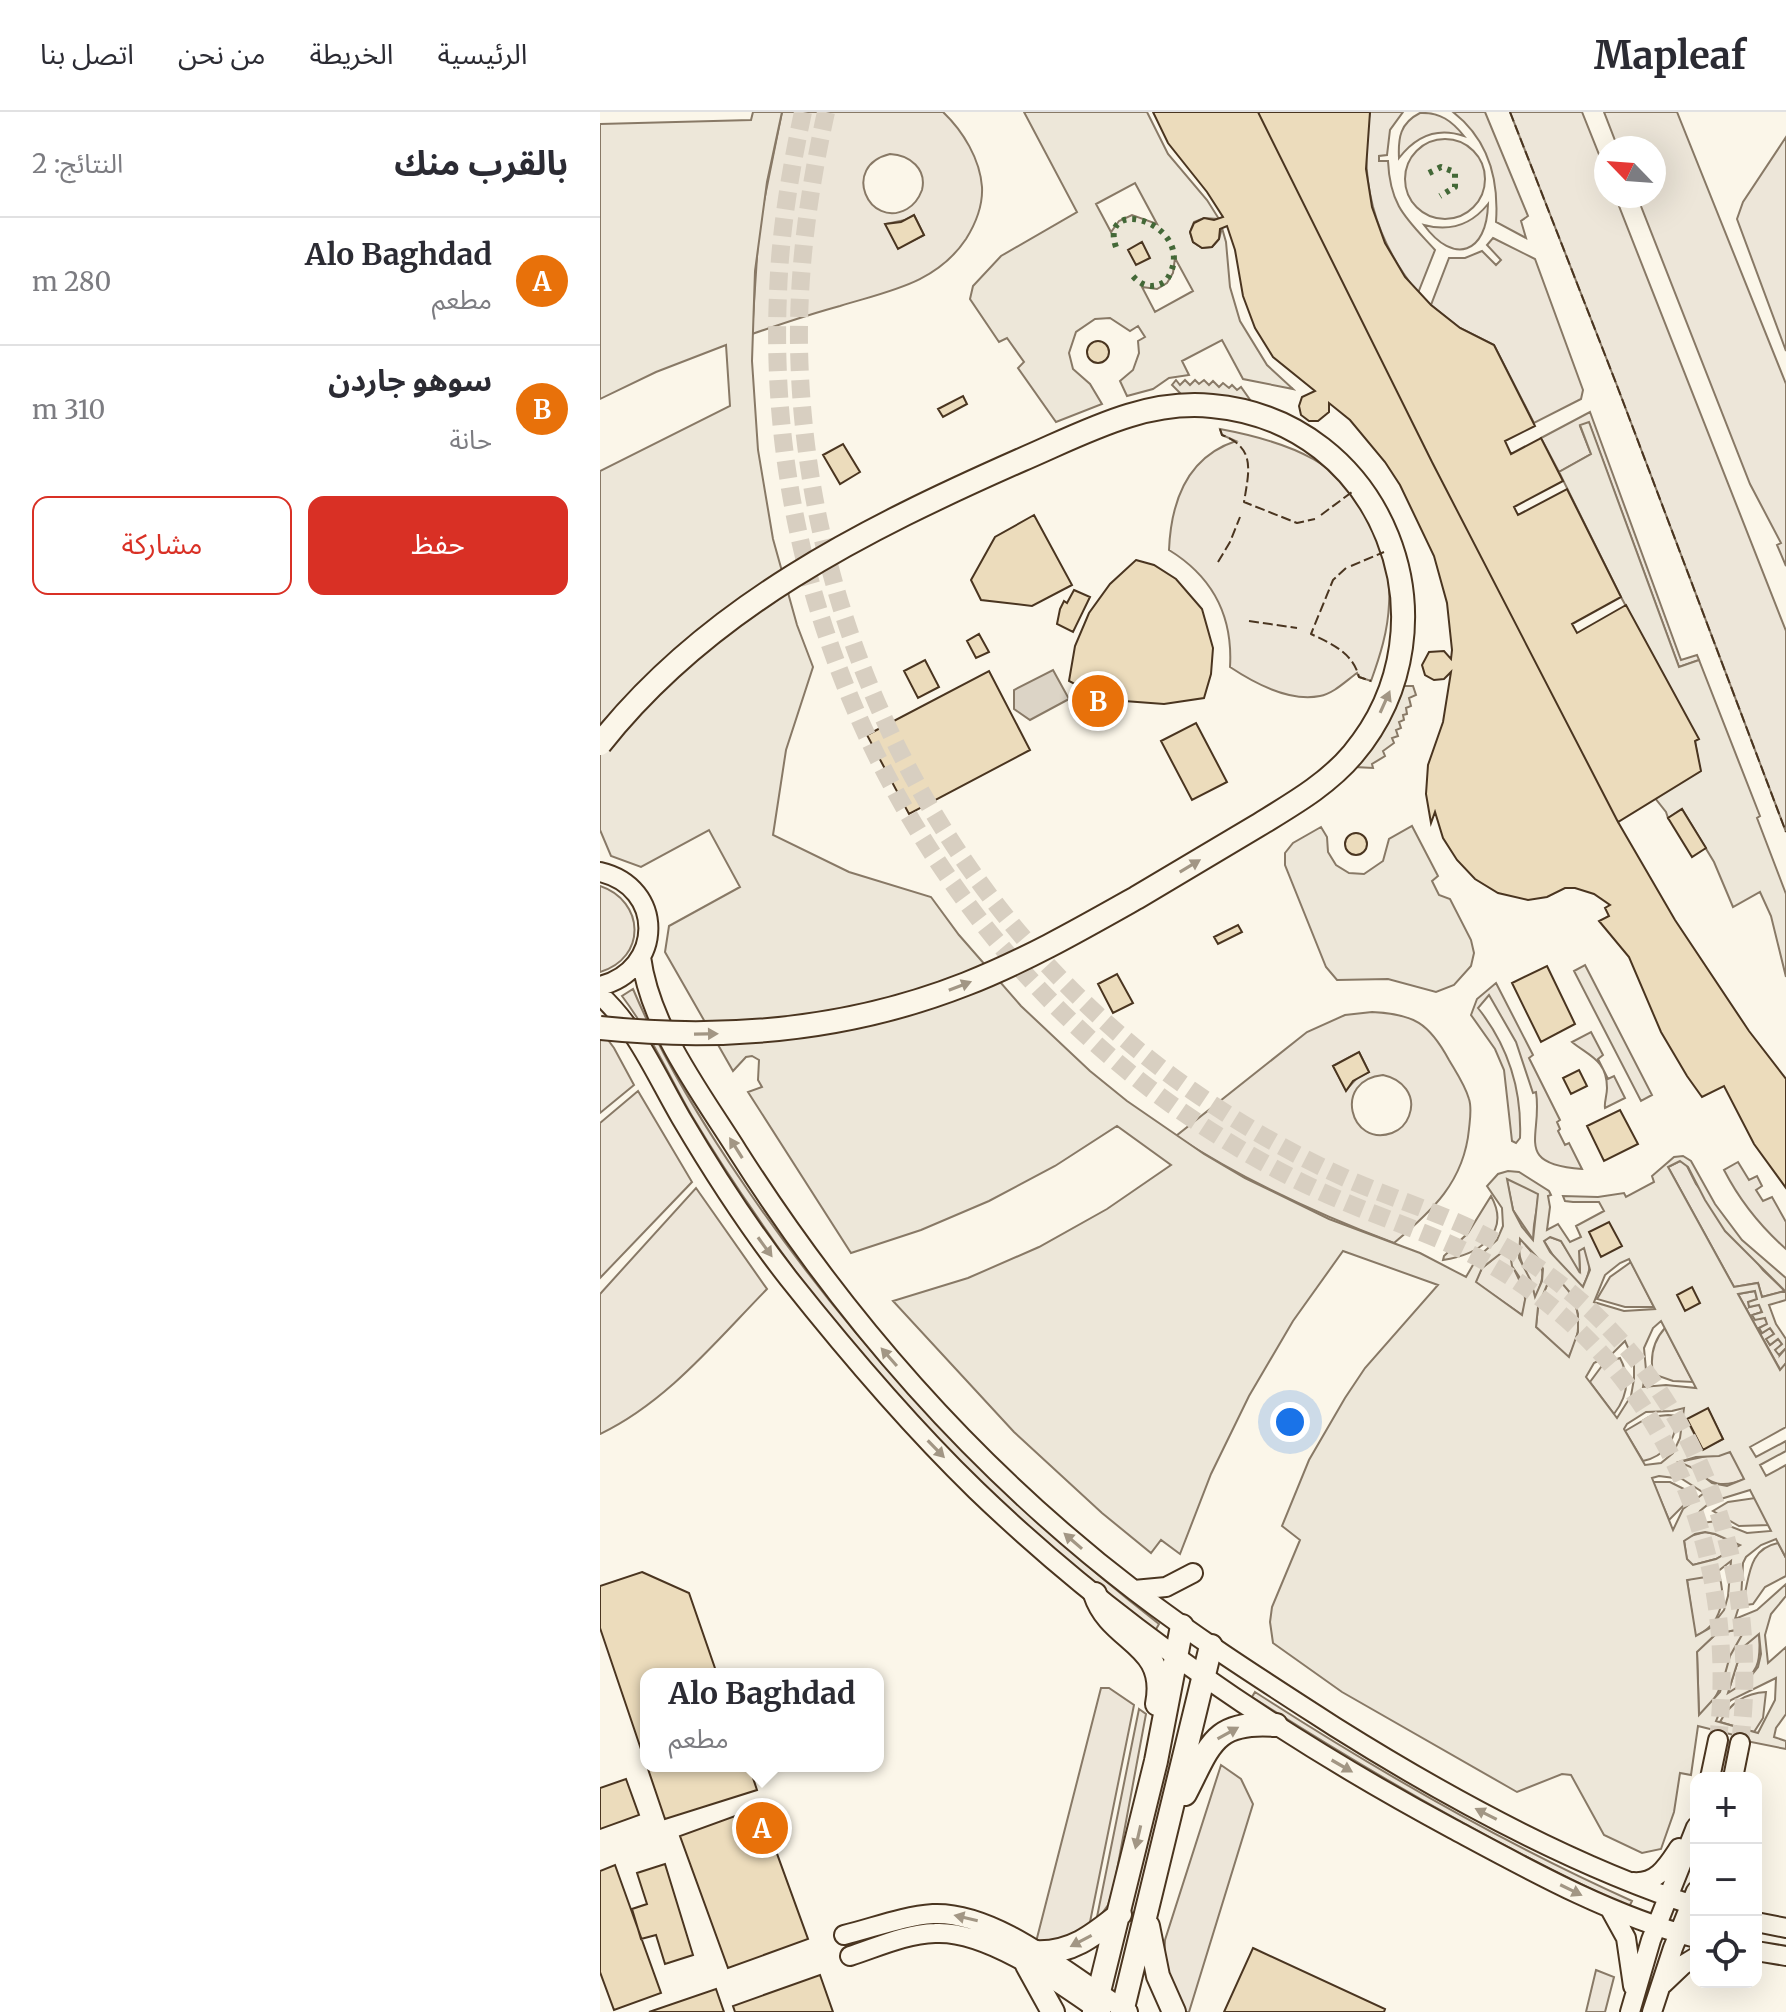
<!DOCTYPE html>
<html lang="ar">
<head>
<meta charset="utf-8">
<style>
  body { margin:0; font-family:Merriweather,"Noto Sans Arabic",serif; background:#f2f2f3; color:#2b2b33; direction:rtl }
  .controls { position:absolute; right:24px; bottom:24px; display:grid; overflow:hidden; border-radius:16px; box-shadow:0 8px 32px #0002 }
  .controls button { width:72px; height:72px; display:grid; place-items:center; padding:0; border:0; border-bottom:2px solid #e1e1e2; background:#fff; color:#2b2b33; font:40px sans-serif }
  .compass { position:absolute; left:994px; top:24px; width:72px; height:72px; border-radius:50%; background:#fff; box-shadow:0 8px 32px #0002; rotate:295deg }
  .you { position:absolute; left:690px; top:1310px; width:28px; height:28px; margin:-20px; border:6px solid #fff; border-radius:50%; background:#1a73e8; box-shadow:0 0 0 12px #1a73e833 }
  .badge { display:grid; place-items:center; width:52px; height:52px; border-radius:50%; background:#d93025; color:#fff; font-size:26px; font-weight:700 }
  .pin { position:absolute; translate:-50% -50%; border:4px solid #fff; box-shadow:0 2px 8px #0006 }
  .popup { position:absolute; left:40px; top:1556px; width:244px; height:104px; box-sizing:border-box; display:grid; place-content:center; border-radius:16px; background:#fff; filter:drop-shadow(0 2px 6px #0005); font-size:26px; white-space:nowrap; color:#7c7c81 }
  .popup b { font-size:30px; color:#2b2b33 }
  .popup::after { content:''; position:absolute; left:50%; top:100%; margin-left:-16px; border:16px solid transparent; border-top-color:#fff }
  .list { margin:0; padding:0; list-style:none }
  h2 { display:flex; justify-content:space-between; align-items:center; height:104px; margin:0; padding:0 32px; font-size:34px }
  h2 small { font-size:26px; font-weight:400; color:#7c7c81 }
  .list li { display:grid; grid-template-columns:52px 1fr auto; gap:24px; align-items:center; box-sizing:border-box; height:128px; padding:0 32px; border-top:2px solid #e1e1e2 }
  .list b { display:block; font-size:30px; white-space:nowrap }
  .list p { margin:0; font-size:26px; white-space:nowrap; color:#7c7c81 }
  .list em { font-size:26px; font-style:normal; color:#7c7c81 }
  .actions { display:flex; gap:16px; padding:24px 32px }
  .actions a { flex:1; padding:18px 0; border:2px solid #d93025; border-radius:16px; text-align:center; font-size:28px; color:#d93025 }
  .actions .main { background:#d93025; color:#fff }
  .icon { flex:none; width:44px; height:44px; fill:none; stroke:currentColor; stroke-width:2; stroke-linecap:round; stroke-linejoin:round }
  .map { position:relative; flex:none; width:1186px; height:1900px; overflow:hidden; direction:ltr }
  header { display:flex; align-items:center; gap:48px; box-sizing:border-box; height:112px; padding:0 40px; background:#fff; border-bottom:2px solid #e1e1e2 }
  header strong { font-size:38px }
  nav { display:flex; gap:44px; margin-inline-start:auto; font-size:28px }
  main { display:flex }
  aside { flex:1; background:#fff }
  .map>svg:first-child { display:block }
  .green { fill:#ede6d9; stroke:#887966; stroke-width:2; fill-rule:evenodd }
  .parking { fill:#ede7d9; stroke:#887966; stroke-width:2; fill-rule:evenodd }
  .water { fill:#dcd4c6; stroke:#887966; stroke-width:2 }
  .building { fill:#ecdcbc; stroke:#4a3520; stroke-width:2 }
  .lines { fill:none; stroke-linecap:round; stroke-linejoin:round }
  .minor-tunnel { stroke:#d8cfc1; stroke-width:18; stroke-dasharray:18 9; stroke-linecap:butt }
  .minor-casing { stroke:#4a3520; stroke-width:22 }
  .major-casing { stroke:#4a3520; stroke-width:26 }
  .minor { stroke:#fbf6e9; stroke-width:18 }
  .major { stroke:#fbf6e9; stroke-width:22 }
  .major-bridge-casing { stroke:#4a3520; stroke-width:26; stroke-linecap:butt }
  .major-bridge { stroke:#fbf6e9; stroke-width:22 }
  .hedge { stroke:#436837; stroke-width:6; stroke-dasharray:4 6; stroke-linecap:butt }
  .fence { stroke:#4a3520; stroke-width:2; stroke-dasharray:10 4; stroke-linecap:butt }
  .oneway { fill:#a29684 }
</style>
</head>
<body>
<header>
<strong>Mapleaf</strong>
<nav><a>الرئيسية</a><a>الخريطة</a><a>من نحن</a><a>اتصل بنا</a></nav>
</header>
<main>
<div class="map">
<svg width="1186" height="1900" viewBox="0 0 1186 1900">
  <rect width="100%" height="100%" fill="#fbf6e9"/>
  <!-- green -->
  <path class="green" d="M182 0H343C363 19 380 47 382 75 383 94 376 111 366 127 336 172 288 179 240 194 210 202 181 212 152 222L159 114ZM290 42C310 43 327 57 322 78 319 86 314 93 307 97 269 118 240 54 290 42ZM314 103 324 123 298 136 286 112 305 108Z
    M770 0H803L790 18 787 43 779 44V49H788C790 95 807 107 835 138L818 181C775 128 758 67 770 0Z
    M853 0H885L928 104 921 109 926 126 896 110C899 67 889 28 853 0Z
    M910 0H982L1006 60V84H1015L1186 519V720L1016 271Z
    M1004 0H1077L1186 272V454L1177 433 1181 431 1150 372 1037 84H1054V36H1018Z
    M820 1C840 0 852 9 864 24 838 15 816 24 799 46 798 26 800 11 820 1Z
    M1186 25V239L1137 107 1143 90Z
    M805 67a40 40 0 1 1 80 0a40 40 0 1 1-80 0Z
    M888 92C887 141 854 154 824 113 850 120 872 112 888 92Z
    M893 126 935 147 983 278 981 287 934 311 894 233 860 216 831 193 849 146H865L882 139 896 153 901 148 887 133Z
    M990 300 1081 548 1097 543 1099 548 1079 555 989 311 980 314 991 342 959 360 941 326Z
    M620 317C652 323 685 331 713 347 762 375 792 437 789 492 788 519 780 544 771 569L759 565 757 561C747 568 733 582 720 584 690 590 654 571 630 555 633 504 613 465 569 438 571 390 587 345 636 329L622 323Z
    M0 774C45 789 47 846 0 860Z
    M896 871 933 943 929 946 960 1008 957 1010 960 1017 958 1019 965 1033 969 1031 982 1057C912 1052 943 1024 936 980L933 981 916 930 889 883 878 896C909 935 922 977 920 1026L916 1031 912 1029 904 958 895 937 871 903 877 887Z
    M33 877C63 948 104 1014 147 1077 261 1244 400 1388 559 1512L555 1519C402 1402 265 1266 158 1106 135 1073 113 1039 92 1004 69 964 50 921 22 884Z
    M772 900C814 902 829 911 849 948 856 960 865 973 869 987 872 996 870 1007 869 1017 864 1070 832 1099 794 1131 717 1102 645 1069 576 1024L707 920 745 903ZM759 940 769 960 758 965 746 978 733 954ZM783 963C802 967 817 983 809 1004 806 1012 800 1018 792 1021 750 1036 732 968 783 963Z
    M0 917 14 936 34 973 0 1001Z
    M991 920 1003 943 998 947 1008 967 1014 964 1025 986 1005 996C1004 990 1007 984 1007 976 1007 948 989 944 972 930Z
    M38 979 92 1070 0 1166V1011Z
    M1080 1049 1086 1052 1096 1072 1163 1158 1185 1179 1162 1185 1158 1171 1134 1175 1068 1055Z
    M1138 1050 1149 1068 1157 1064 1162 1074 1156 1078 1163 1089 1172 1085 1186 1110V1137C1160 1114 1140 1089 1124 1058Z
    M909 1066 938 1081C939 1098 931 1113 934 1129L913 1098 907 1069Z
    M96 1076 167 1177C116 1229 67 1290 0 1322V1182Z
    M891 1084C912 1122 877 1143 843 1148L844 1144 868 1121Z
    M950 1125 961 1129 980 1159 979 1139 984 1135C993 1150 990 1161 982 1176L954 1145 944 1129Z
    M920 1126C939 1151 951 1154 935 1186 932 1164 914 1149 920 1126Z
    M908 1135C912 1141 912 1151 915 1159 923 1176 929 1185 922 1203L875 1170 882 1156Z
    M1031 1150 1054 1195H1025L997 1187 1010 1165Z
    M954 1162C980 1185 986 1215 968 1246L936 1215 938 1195 951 1163Z
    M1155 1179 1157 1187 1150 1195 1159 1192 1162 1200 1153 1203 1164 1205 1168 1212 1159 1216 1162 1221 1170 1216 1174 1222 1167 1227 1170 1233 1178 1227 1182 1232 1180 1243 1186 1236V1251L1181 1259 1138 1182Z
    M1065 1216 1093 1270 1073 1269 1053 1262C1050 1245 1053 1229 1065 1216Z
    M1020 1246C1030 1265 1028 1284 1014 1302L990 1270 1004 1251Z
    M1068 1303 1077 1304C1076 1327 1066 1344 1043 1349L1025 1319 1049 1305Z
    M1130 1339 1145 1367C1111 1381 1106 1363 1079 1350Z
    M1053 1370H1070L1090 1380 1091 1386 1069 1408Z
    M1155 1386 1169 1413 1139 1414 1113 1399 1128 1390Z
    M1105 1420 1115 1422 1141 1433 1116 1447 1093 1453 1087 1449 1084 1428 1090 1424Z
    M1178 1431 1186 1446V1464L1165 1475 1153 1492 1146 1493 1143 1489C1150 1464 1148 1437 1178 1431Z
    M1118 1460C1127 1485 1122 1513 1095 1524L1087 1468Z
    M1140 1517 1144 1521C1124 1548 1127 1582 1099 1604L1097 1539 1116 1522Z
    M1159 1521C1162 1561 1154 1560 1127 1584L1142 1536Z
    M501 1576H509L534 1593 489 1815 454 1829 436 1830Z
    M655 1580C776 1658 900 1730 1032 1789L1029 1795C897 1734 774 1663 652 1585Z
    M1166 1580 1163 1606 1154 1620 1120 1610C1130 1591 1145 1581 1166 1580Z
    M539 1597 546 1602 514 1774 508 1793 496 1810Z
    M621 1653 641 1667 653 1692 589 1900H581L564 1851 565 1828Z
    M996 1858 1014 1865 1005 1900H986Z"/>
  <!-- parking -->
  <path class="parking" d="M153 0H182L167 70 155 159 152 249 158 338 173 427 197 513 213 555 186 638 173 723 249 760 331 785 359 823 421 894 490 959 527 989 604 1042 645 1066 729 1107 820 1141 866 1165 877 1146 897 1128 903 1114 902 1096 887 1074 898 1062 908 1059 919 1060 949 1079 951 1083 948 1084 950 1095 947 1118 958 1112 970 1130 981 1125 976 1114 1004 1099 999 1090H973L965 1089 963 1084 998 1085 1024 1081 1026 1085 1054 1070 1052 1064 1074 1045 1083 1044 1091 1049 1115 1092 1142 1128 1186 1166V1188L1169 1193 1176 1212 1186 1227V1236L1179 1243 1175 1238 1182 1232 1178 1227 1170 1233 1166 1227 1174 1222 1170 1216 1162 1221 1159 1216 1167 1212 1165 1206 1155 1208 1152 1203 1162 1200 1159 1193 1149 1195 1148 1190 1157 1187 1155 1179 1138 1182 1180 1258 1186 1251V1315L1150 1335 1156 1345 1186 1329V1339L1160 1353 1166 1364 1186 1353V1446L1176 1427 1161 1433 1146 1445 1143 1451 1141 1488 1135 1507 1157 1498 1186 1472V1484L1171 1502 1165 1523 1168 1551 1186 1535V1602L1176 1616 1174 1625 1186 1629V1637L1146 1629V1626L1098 1614 1091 1663 1080 1661 1074 1700 1061 1737 1042 1741 1004 1723 971 1663 962 1662 917 1680 742 1580 673 1531 670 1510 672 1495 700 1428 682 1414 709 1348 745 1286 765 1256 838 1173 743 1139 693 1209 649 1284 611 1362 580 1442 561 1428 551 1441 502 1401 414 1320 293 1189 368 1166 439 1135 507 1097 571 1053 517 1014 455 1054 389 1089 321 1118 251 1141 148 980 162 975 158 968 159 948 152 944 146 945 133 959 65 840 69 814 140 775 109 718 41 755 11 744 0 718V359L130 294 126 233 56 260 0 287V12L151 8ZM1080 1049 1088 1055 1105 1088 1125 1119 1185 1179 1162 1185 1158 1171 1134 1175 1068 1055ZM907 1067 938 1082 933 1128 922 1115 913 1098ZM950 1125 961 1129 980 1161 979 1139 984 1136 990 1158 983 1175 950 1140 944 1129ZM920 1127 938 1146 943 1157 942 1169 935 1185 931 1169 919 1146ZM909 1135 912 1154 922 1169 926 1183 922 1203 876 1170 882 1156ZM1029 1147 1055 1197 1024 1199 994 1190 1005 1163 1020 1151ZM954 1162 973 1184 978 1202V1220L969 1245 936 1215 938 1195 951 1163ZM1061 1209 1096 1276 1066 1273 1043 1275 1046 1258 1044 1236 1053 1216ZM1025 1229 1034 1249V1267L1031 1284 1017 1306 986 1265 994 1251 1012 1242ZM1084 1296 1080 1326 1073 1341 1061 1351 1045 1353 1024 1317 1027 1312 1046 1300 1072 1299ZM1108 1297 1123 1327 1102 1337 1087 1308ZM1130 1340 1144 1367 1127 1374 1112 1371 1093 1356 1079 1350 1096 1345 1119 1344ZM1059 1364 1082 1367 1104 1381 1083 1397 1073 1418 1052 1366ZM1150 1378 1171 1419 1147 1421 1117 1409 1094 1412 1100 1399 1111 1390ZM1105 1420 1115 1422 1140 1433 1116 1447 1093 1453 1087 1447 1084 1429 1095 1422ZM1131 1449 1128 1484 1124 1498 1110 1516 1096 1524 1087 1468 1112 1464ZM1140 1517 1143 1521 1130 1544 1120 1580 1099 1603 1097 1540 1116 1522ZM1159 1522 1161 1542 1158 1555 1147 1569 1128 1581 1142 1536ZM1176 1566 1175 1588 1158 1621 1116 1609 1121 1597 1131 1588Z
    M424 0H547L568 42 607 88 619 107 604 106 594 110 590 120 593 130 602 136 612 135 619 127 622 116 626 130 630 175 640 209 667 253 693 277 643 267 622 228 582 249 589 263 569 266 553 277 527 284 520 269 533 258 539 241 538 229 545 225 538 214 530 219 510 206 495 207 476 220 469 241 473 257 490 272 502 292 456 310 418 256 424 250 407 226 399 230 370 187 373 174 401 144 477 100ZM535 71 557 112 532 103 519 109 511 120 496 92ZM575 146 593 179 555 200 542 175 557 177 567 171 573 161Z
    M576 268 580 273 585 268 590 273 595 268 599 272 604 268 609 273 613 269 619 275 623 271 629 276 632 273 637 278 641 275 653 292 618 285 582 283 572 273Z
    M989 310 1079 555 1099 548 1160 704 1157 706 1186 782V865L1171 804 1160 780 1133 795 1114 750 1082 697 1068 706 1066 700 1055 686 1100 659 1095 629 1098 627 1021 485 959 360 991 342 980 313Z
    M802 574H813L816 583 809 586 811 594 806 596 807 602 803 603 804 608 799 610 801 616 796 618 798 624 792 626 794 631 783 639 785 644 772 652 773 656 755 655 778 625Z
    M812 714 838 764 832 769 839 783 850 787 871 828 874 841 871 854 854 873 836 880 788 867 737 868 726 855 685 753V741L693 731 721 715 727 725 728 740 736 753 749 761 764 762 783 749 789 727Z
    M985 853 1052 983 1041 989 974 859Z"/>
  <!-- water -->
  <path class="water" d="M453 558 469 587 430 608 414 597V578Z"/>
  <!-- building -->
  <path class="building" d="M553 0H658L832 350 1018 710 1075 808 1149 919 1186 967V1076L1154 1032 1124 974 1102 985 1087 964 1061 920 1029 845 999 809 1009 804 1005 796 1010 793 994 782 975 776H965L947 785 928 788 898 781 875 767 857 748 843 726 835 700 831 711 826 682 828 653 843 610 851 560 844 567 834 568 825 563 822 553 829 540 844 539 851 547 852 538 847 491 834 444 800 373 785 350 750 308 729 291V300L718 309H709L701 303 699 294 702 285 715 279 673 245 655 216 643 184 635 138 627 114 620 117 619 127 612 135 602 136 593 130 590 120 594 111 604 106 614 108 623 105 607 80 568 31Z
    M658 0H770L766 57 772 95 785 131 805 165 831 193 860 216 894 233 935 314 905 329 911 342 941 326 963 369 914 395 918 403 967 377 1021 485 972 512 977 521 1026 493 1099 627 1095 629 1101 659 1018 710 832 350Z
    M314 103 324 123 298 137 285 112 301 110Z
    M542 130 550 146 536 153 528 138Z
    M487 240a11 11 0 1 1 22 0a11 11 0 1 1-22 0Z
    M363 284 367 292 343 305 338 297Z
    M243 332 260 360 240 372 223 343Z
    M434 403 472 473 432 494 381 488 371 468 395 425Z
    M536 448 554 453 576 467 602 497 613 536 611 562 604 586 564 592 524 589 486 578 469 569 475 534 489 501 510 472Z
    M474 478 490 485 473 520 457 512 460 497 464 489 467 491Z
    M379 522 389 540 376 546 367 529Z
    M325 548 339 575 318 586 304 559Z
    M389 559 430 638 309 702 267 623Z
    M596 611 627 670 592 688 561 629Z
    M1082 697 1106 736 1092 745 1068 706Z
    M745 732a11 11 0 1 1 22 0a11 11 0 1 1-22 0Z
    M638 813 642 820 618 832 614 825Z
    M947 854 975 912 941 930 912 871Z
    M517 862 533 891 513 901 498 872Z
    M759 940 769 960 753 969 746 979 733 954Z
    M979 958 987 974 971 982 963 966Z
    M1020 998 1038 1032 1004 1049 987 1014Z
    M1009 1110 1022 1134 1001 1145 989 1120Z
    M1092 1175 1100 1191 1085 1199 1077 1183Z
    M1108 1296 1123 1327 1103 1338 1087 1307Z
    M42 1460 89 1481 117 1562H46V1652L0 1516V1474Z
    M47 1654H149L157 1678 65 1707Z
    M26 1667 39 1703 0 1717V1676Z
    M160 1695 208 1827 128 1856 80 1724Z
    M65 1752 93 1843 65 1852 56 1823 41 1827 32 1797 47 1792 37 1761Z
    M15 1753 61 1881 14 1898 0 1860V1759Z
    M653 1836 785 1897 784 1900H624Z
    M220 1863 233 1900H135L133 1894Z
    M116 1877 124 1900H49Z"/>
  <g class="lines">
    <!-- minor-tunnel -->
    <path class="minor-tunnel" d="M203 0C190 60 180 121 178 182 164 500 316 811 575 995 628 1032 685 1065 745 1090 792 1110 841 1125 886 1150 1060 1248 1140 1434 1118 1628
      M226 0C209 77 198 155 199 234 204 527 350 810 591 978 641 1013 695 1044 752 1069 799 1089 848 1103 893 1128 1075 1226 1166 1430 1140 1631"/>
    <!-- minor casing -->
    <g class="minor-casing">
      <path id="minor" d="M0 760C65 775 64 858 0 874
        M41 845C50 915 101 981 138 1040 245 1208 377 1358 535 1479 599 1528 667 1571 735 1615 845 1684 972 1754 1096 1794
        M0 883C37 917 56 963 81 1006 114 1062 149 1116 189 1167 247 1240 308 1312 376 1378 517 1514 680 1624 853 1717 931 1759 1010 1803 1096 1826
        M534 1478 566 1475 593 1461
        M1110 1666 1118 1628
        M1133 1666 1140 1631
        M1033 1770C1057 1772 1067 1754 1079 1736
        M1010 1797 1026 1826 1033 1874
        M1156 1810 1186 1816
        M244 1823C273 1816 303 1804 333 1802 398 1799 474 1867 528 1900
        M1156 1839 1186 1844
        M250 1844C278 1835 305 1822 335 1821 387 1818 458 1870 501 1900
        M1063 1872 1083 1853 1096 1845
        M1030 1900 1051 1828 1096 1715
        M1052 1900 1073 1836 1096 1779"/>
    </g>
    <!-- major casing -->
    <g class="major-casing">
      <path id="major" d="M495 1482C511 1531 569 1530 557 1592
        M585 1682C610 1634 613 1608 676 1613
        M548 1814 558 1864 574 1900
        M435 1840C471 1842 494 1823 520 1802
        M427 1853 453 1900
        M494 1900 556 1649 582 1514
        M522 1900 611 1534"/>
    </g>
    <!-- minor -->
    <use href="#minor" class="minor"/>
    <!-- major -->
    <use href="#major" class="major"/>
    <!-- major-bridge casing -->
    <g class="major-bridge-casing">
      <path id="major-bridge" d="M0 632C108 495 265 417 421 348 482 322 543 287 612 294 783 309 862 512 753 642 727 673 691 693 657 714 617 738 577 762 536 786 481 817 425 849 366 872 249 918 124 929 0 916"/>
    </g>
    <!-- major-bridge -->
    <use href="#major-bridge" class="major-bridge"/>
    <!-- hedge -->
    <path class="hedge" d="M829 61 841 55 855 60V75L840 84
      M516 135C497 80 603 114 566 169 553 178 541 174 532 163"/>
    <!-- fence -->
    <path class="fence" d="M910 0 1016 271 1186 720
      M620 317 622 323C656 336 649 359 644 390L697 411 715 407
      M721 403 752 380
      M618 450 630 430 640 405
      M751 454 784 440
      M746 456 733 468 711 522C732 532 753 541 759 565L771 569
      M649 509 697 516"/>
  </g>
  <!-- one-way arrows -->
  <defs><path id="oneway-solid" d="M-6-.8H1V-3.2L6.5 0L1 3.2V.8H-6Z" transform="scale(2)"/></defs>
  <g class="oneway">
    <use href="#oneway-solid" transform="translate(785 590) rotate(-66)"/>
    <use href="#oneway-solid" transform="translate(590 754) rotate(-31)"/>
    <use href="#oneway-solid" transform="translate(360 874) rotate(-21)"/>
    <use href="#oneway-solid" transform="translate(106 922) rotate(-1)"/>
    <use href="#oneway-solid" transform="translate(136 1036) rotate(-122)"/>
    <use href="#oneway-solid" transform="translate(165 1135) rotate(54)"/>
    <use href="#oneway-solid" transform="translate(289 1245) rotate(-131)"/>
    <use href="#oneway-solid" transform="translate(336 1337) rotate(46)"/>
    <use href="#oneway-solid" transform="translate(473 1429) rotate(-139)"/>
    <use href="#oneway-solid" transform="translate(628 1621) rotate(-29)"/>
    <use href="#oneway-solid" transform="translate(742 1654) rotate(30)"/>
    <use href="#oneway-solid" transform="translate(886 1702) rotate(-153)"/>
    <use href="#oneway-solid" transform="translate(538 1725) rotate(103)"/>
    <use href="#oneway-solid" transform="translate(971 1778) rotate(26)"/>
    <use href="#oneway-solid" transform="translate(366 1806) rotate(-167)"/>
    <use href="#oneway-solid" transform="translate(481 1829) rotate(152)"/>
  </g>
</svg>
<div class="controls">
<button>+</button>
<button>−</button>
<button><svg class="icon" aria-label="locate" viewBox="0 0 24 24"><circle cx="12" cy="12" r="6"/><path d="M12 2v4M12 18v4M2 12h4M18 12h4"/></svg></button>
</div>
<svg class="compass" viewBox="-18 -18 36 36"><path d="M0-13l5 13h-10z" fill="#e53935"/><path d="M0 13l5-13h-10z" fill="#7c7c81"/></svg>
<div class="you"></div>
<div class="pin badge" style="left:162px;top:1716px;background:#e8710a">A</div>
<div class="popup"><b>Alo Baghdad</b>مطعم</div>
<div class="pin badge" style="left:498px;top:589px;background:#e8710a">B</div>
</div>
<aside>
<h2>بالقرب منك<small>النتائج: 2</small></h2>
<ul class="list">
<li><span class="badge" style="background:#e8710a">A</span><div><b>Alo Baghdad</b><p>مطعم</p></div><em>280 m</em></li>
<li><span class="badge" style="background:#e8710a">B</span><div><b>سوهو جاردن</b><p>حانة</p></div><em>310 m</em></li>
</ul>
<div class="actions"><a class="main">حفظ</a><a>مشاركة</a></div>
</aside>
</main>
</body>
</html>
